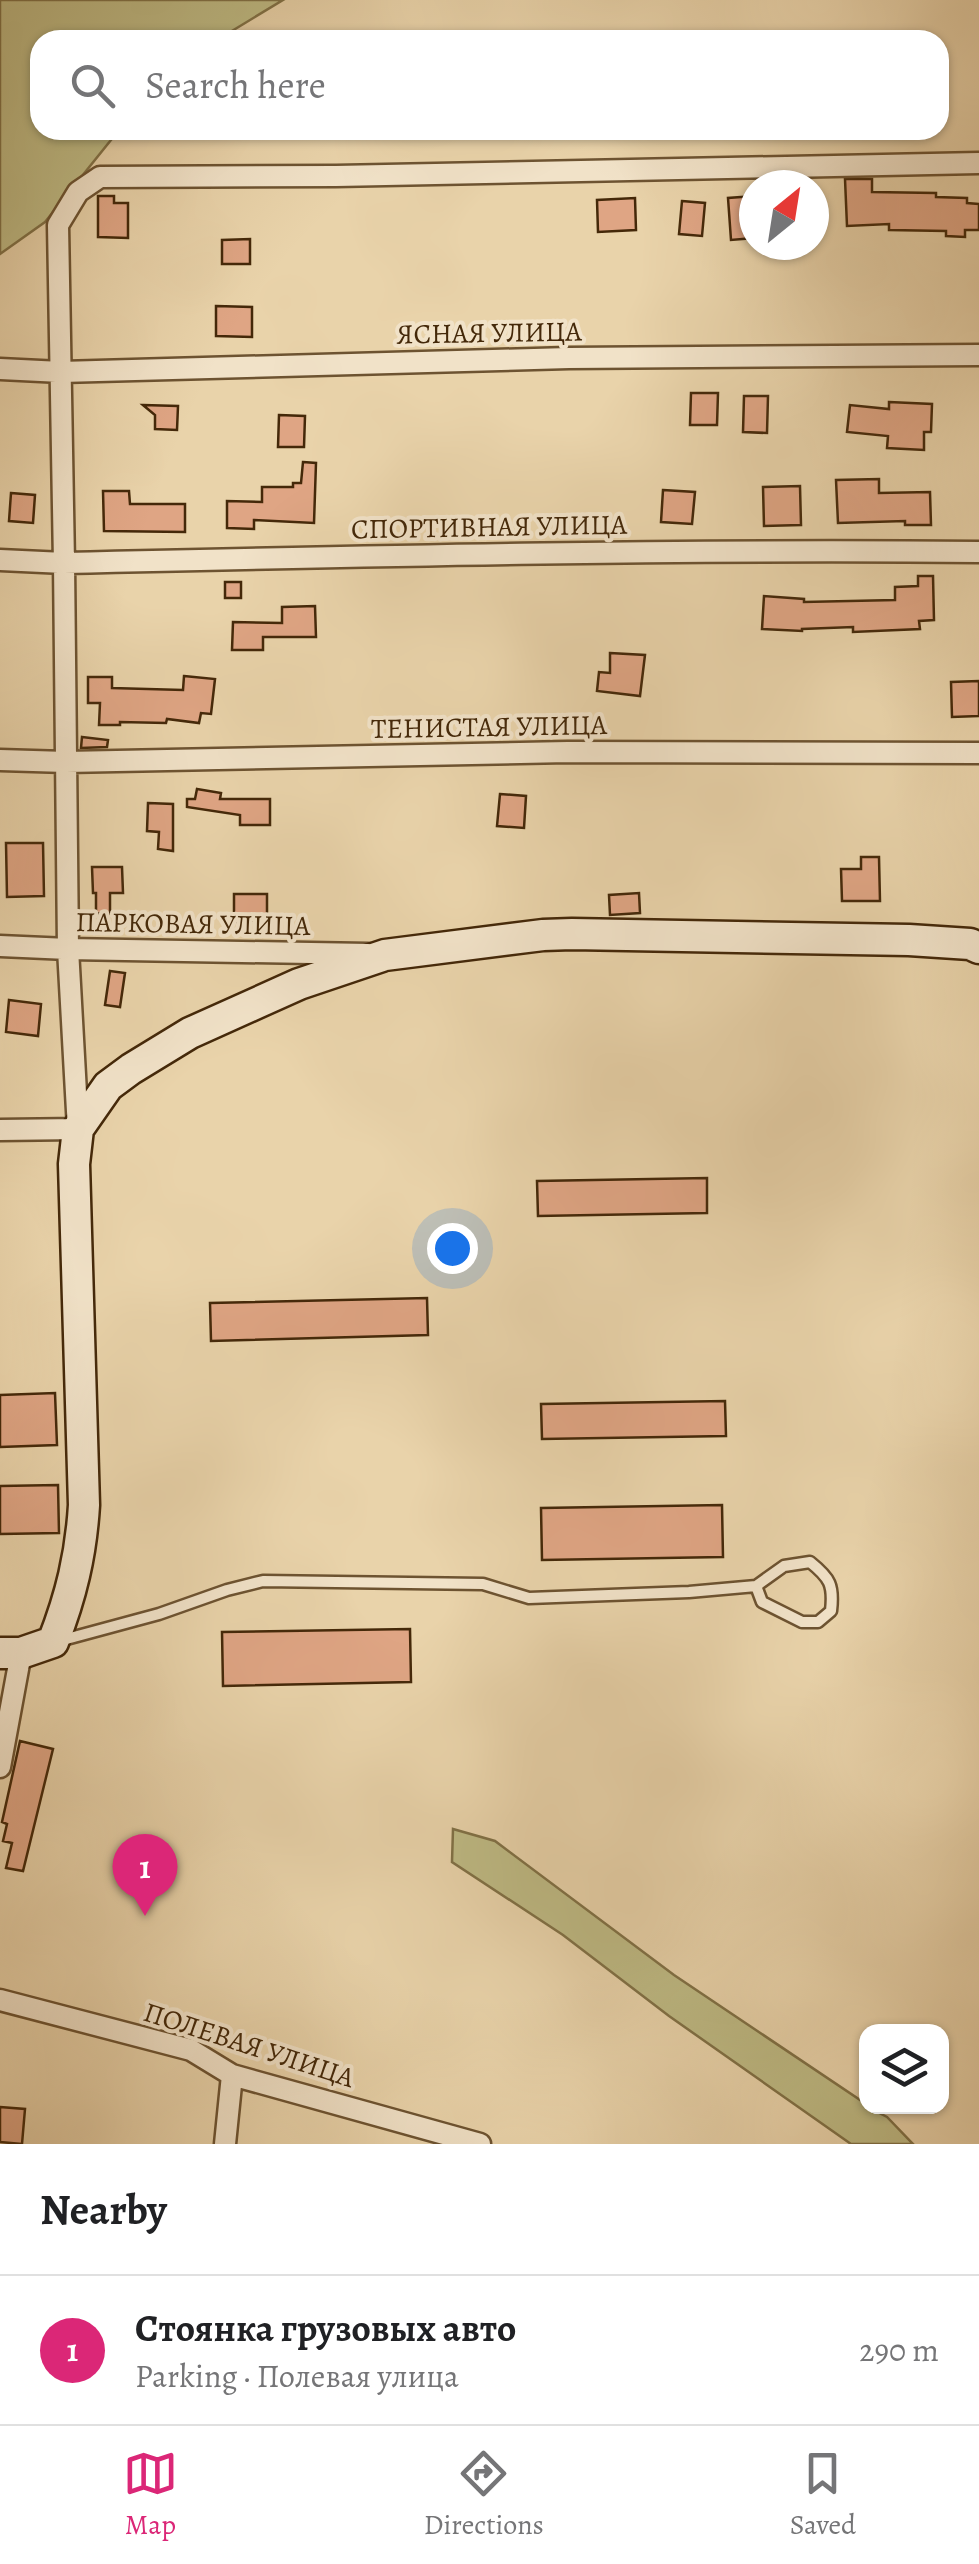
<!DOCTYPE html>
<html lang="en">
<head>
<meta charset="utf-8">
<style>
  body { margin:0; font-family:Alegreya,serif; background:#f2f2f2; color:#202124 }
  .controls { position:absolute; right:30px; bottom:30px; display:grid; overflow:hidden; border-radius:20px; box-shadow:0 2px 8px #0004 }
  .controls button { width:90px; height:90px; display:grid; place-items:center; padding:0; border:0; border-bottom:2px solid #e0e0e0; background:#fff; color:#202124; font:50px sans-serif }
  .compass { position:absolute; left:739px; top:170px; width:90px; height:90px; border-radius:50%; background:#fff; box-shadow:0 2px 8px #0004; rotate:30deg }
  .you { position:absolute; left:452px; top:1248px; width:35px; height:35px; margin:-25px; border:8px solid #fff; border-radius:50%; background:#1a73e8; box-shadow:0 0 0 15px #1a73e833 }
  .badge { display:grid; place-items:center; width:65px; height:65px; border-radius:50%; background:#db2777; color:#fff; font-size:32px; font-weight:700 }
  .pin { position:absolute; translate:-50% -82px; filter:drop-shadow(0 2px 5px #0008) }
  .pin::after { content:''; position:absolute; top:52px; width:35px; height:30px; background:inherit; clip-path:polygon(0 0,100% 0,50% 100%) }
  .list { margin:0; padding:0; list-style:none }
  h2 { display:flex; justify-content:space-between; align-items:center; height:130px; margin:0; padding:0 40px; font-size:42px }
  h2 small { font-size:32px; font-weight:400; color:#757577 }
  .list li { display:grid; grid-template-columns:65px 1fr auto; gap:30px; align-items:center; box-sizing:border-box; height:150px; padding:0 40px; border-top:2px solid #e0e0e0 }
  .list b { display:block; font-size:38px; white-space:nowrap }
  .list p { margin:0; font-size:32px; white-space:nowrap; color:#757577 }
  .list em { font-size:32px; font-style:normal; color:#757577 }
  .icon { flex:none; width:55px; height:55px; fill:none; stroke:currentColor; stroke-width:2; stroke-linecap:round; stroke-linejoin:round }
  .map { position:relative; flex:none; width:979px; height:2144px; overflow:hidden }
  .search { position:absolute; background:#fff; box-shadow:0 2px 8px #0004; left:30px; right:30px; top:30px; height:110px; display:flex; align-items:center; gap:25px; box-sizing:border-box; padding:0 35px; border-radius:30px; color:#757577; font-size:38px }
  .sheet { height:280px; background:#fff }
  nav { display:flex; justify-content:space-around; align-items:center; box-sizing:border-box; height:140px; border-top:2px solid #e0e0e0; background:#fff; font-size:28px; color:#757577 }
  nav a { display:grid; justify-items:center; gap:5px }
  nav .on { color:#db2777 }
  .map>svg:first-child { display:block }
  .green { fill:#beba84; stroke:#817146; stroke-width:2.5 }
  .building { fill:#dfa584; stroke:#442809; stroke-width:2.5 }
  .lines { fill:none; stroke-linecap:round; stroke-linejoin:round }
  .lane-casing { stroke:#6d5331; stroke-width:15 }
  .street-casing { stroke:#6d5331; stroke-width:25 }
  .secondary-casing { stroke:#442809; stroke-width:35 }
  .lane { stroke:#f1e2c8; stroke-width:10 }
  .street { stroke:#f1e2c8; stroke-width:20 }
  .secondary { stroke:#f1e2c8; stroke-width:30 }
  .labels { text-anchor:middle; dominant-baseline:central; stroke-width:8; stroke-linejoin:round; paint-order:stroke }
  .street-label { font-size:28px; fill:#442809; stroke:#f1e2c8 }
</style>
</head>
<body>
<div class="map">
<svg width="979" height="2144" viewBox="0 0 979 2144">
  <rect width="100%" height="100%" fill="#e9d3aa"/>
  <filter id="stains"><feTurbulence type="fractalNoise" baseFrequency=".002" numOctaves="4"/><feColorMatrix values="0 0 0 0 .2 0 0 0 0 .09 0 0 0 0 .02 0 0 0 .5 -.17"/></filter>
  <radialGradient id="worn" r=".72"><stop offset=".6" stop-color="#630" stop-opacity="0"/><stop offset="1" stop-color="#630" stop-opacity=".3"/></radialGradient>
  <!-- green -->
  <path class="green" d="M0 0H283L217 40H40V130H119L45 222 0 254Z
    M453 1829 495 1841 674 1975 866 2104V2106L887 2117 913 2144H851L669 2016 563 1935 452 1862Z"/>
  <!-- building -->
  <path class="building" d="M845 179H872V192L936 193V197L967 198V203L979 204V230H965V237L946 236V231L889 230V224L847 226Z
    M98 196H114V203H128V238L98 237Z
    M754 196V238L731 240 728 198Z
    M635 198 636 230 598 232 597 200Z
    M682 201 705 203 702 236 679 234Z
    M250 239V264H222V240Z
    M216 306 252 307V337L216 336Z
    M691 393H718L717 425H690Z
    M744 396H768L767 433 743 432Z
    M889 402 932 404 931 432H924V450L887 448 888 436 847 432 850 405 889 409Z
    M143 405 178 406 177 430 155 429V415Z
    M279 415 305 416 304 447H278Z
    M303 462 316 463 314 523 254 520V529L227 528V501L262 502V487H293V483H301Z
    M879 479V493L930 492 931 525H905V521L838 523 836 480Z
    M800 486 801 525 764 526 763 487Z
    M663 490 695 492 692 524 661 522Z
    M103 491H129L130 504H185V532L104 531Z
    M11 493 35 495 33 523 9 521Z
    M918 576H933L934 620 919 621 920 629 853 632V627L802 629V631L762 629 764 596 804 599V602L895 600V587L918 586Z
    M225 582H241V598H225Z
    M315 606 316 637H263V650H232L233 622 282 623V607Z
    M610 653 645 655 640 696 597 691 599 672 610 673Z
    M184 676 215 679 211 714 201 713 199 723 167 719 166 723 120 722V725H99L100 703H88V677H112V688L183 690Z
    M979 681V716L952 717 951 682Z
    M82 737 108 740 107 747 81 748Z
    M197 789 221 793 220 799H270V825H240V815L187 807V799H195Z
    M500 794 526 796 524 828 497 826Z
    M148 803 173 804V851L158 849 159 832 147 831Z
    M6 843H43L44 896 7 897Z
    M861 857H879L880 901H842L841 869H861Z
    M92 867H122L123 893H110V914L96 913V893H93Z
    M639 893 640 913 610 915 609 895Z
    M234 894H267V922H234Z
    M110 971 125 973 120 1007 105 1005Z
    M9 1000 41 1004 38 1036 6 1032Z
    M707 1178V1213L538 1216 537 1181Z
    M427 1298 428 1335 211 1341 210 1303Z
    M55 1393 57 1445 0 1447V1395Z
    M725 1401 726 1436 542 1439 541 1404Z
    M58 1485 59 1533 0 1534V1486Z
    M722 1505 723 1557 542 1560 541 1508Z
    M410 1629 411 1682 223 1686 222 1632Z
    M20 1741 53 1749 23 1871 6 1868 12 1843 3 1841 7 1824 2 1822Z
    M0 2107 25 2109 22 2144 0 2142Z"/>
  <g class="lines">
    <!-- lane casing -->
    <g class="lane-casing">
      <path id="lane" d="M59 1641 159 1614 227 1590 263 1581 483 1584 529 1598 689 1592 756 1586 784 1566 810 1562C830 1578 834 1585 831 1611L818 1622H802L762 1602 756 1586"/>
    </g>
    <!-- street casing -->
    <g class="street-casing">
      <path id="street" d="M0 369 61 372 569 358 979 355
        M0 560 64 563C369 556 674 549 979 552
        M0 760 66 762 568 752 979 753
        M0 946 68 949 368 954
        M0 1130 78 1129 68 949 64 563 58 225 78 192 100 177 336 176 979 163
        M0 1767 21 1653
        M0 2000 191 2050 232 2075 480 2144
        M225 2144 232 2075"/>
    </g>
    <!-- secondary casing -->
    <g class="secondary-casing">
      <path id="secondary" d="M0 1653H21L53 1642C71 1596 81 1555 84 1505L74 1164 78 1129 108 1086 131 1069 190 1033 299 984 385 955 543 935 572 934 909 940 970 944 979 948"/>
    </g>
    <!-- lane -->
    <use href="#lane" class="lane"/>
    <!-- street -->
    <use href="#street" class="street"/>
    <!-- secondary -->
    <use href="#secondary" class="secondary"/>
  </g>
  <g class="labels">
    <!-- street labels -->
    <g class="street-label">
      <text transform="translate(489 333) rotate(-1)">ЯСНАЯ УЛИЦА</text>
      <text transform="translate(489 527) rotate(-1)">СПОРТИВНАЯ УЛИЦА</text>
      <text transform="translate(489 727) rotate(-1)">ТЕНИСТАЯ УЛИЦА</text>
      <text transform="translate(193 924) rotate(1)">ПАРКОВАЯ УЛИЦА</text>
      <text transform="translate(249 2045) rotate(18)">ПОЛЕВАЯ УЛИЦА</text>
    </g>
  </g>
  <rect width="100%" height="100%" filter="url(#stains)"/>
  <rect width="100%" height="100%" fill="url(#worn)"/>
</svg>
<div class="controls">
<button><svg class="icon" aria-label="layers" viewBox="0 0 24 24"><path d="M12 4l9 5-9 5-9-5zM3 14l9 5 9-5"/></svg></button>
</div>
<svg class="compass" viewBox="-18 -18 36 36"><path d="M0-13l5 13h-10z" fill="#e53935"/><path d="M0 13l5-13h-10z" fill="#757577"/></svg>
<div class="you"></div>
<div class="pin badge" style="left:145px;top:1916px">1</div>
<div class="search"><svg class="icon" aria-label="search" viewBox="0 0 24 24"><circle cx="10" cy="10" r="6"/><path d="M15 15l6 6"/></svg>Search here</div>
</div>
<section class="sheet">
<h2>Nearby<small></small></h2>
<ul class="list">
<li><span class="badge">1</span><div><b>Стоянка грузовых авто</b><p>Parking · Полевая улица</p></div><em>290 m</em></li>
</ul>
</section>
<nav>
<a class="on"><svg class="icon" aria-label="map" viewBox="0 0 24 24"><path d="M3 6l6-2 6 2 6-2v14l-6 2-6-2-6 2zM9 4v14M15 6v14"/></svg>Map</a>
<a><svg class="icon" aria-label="directions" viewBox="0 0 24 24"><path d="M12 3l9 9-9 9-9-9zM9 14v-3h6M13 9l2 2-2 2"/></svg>Directions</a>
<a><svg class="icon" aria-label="saved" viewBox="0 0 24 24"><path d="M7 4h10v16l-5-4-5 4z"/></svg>Saved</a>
</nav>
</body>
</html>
